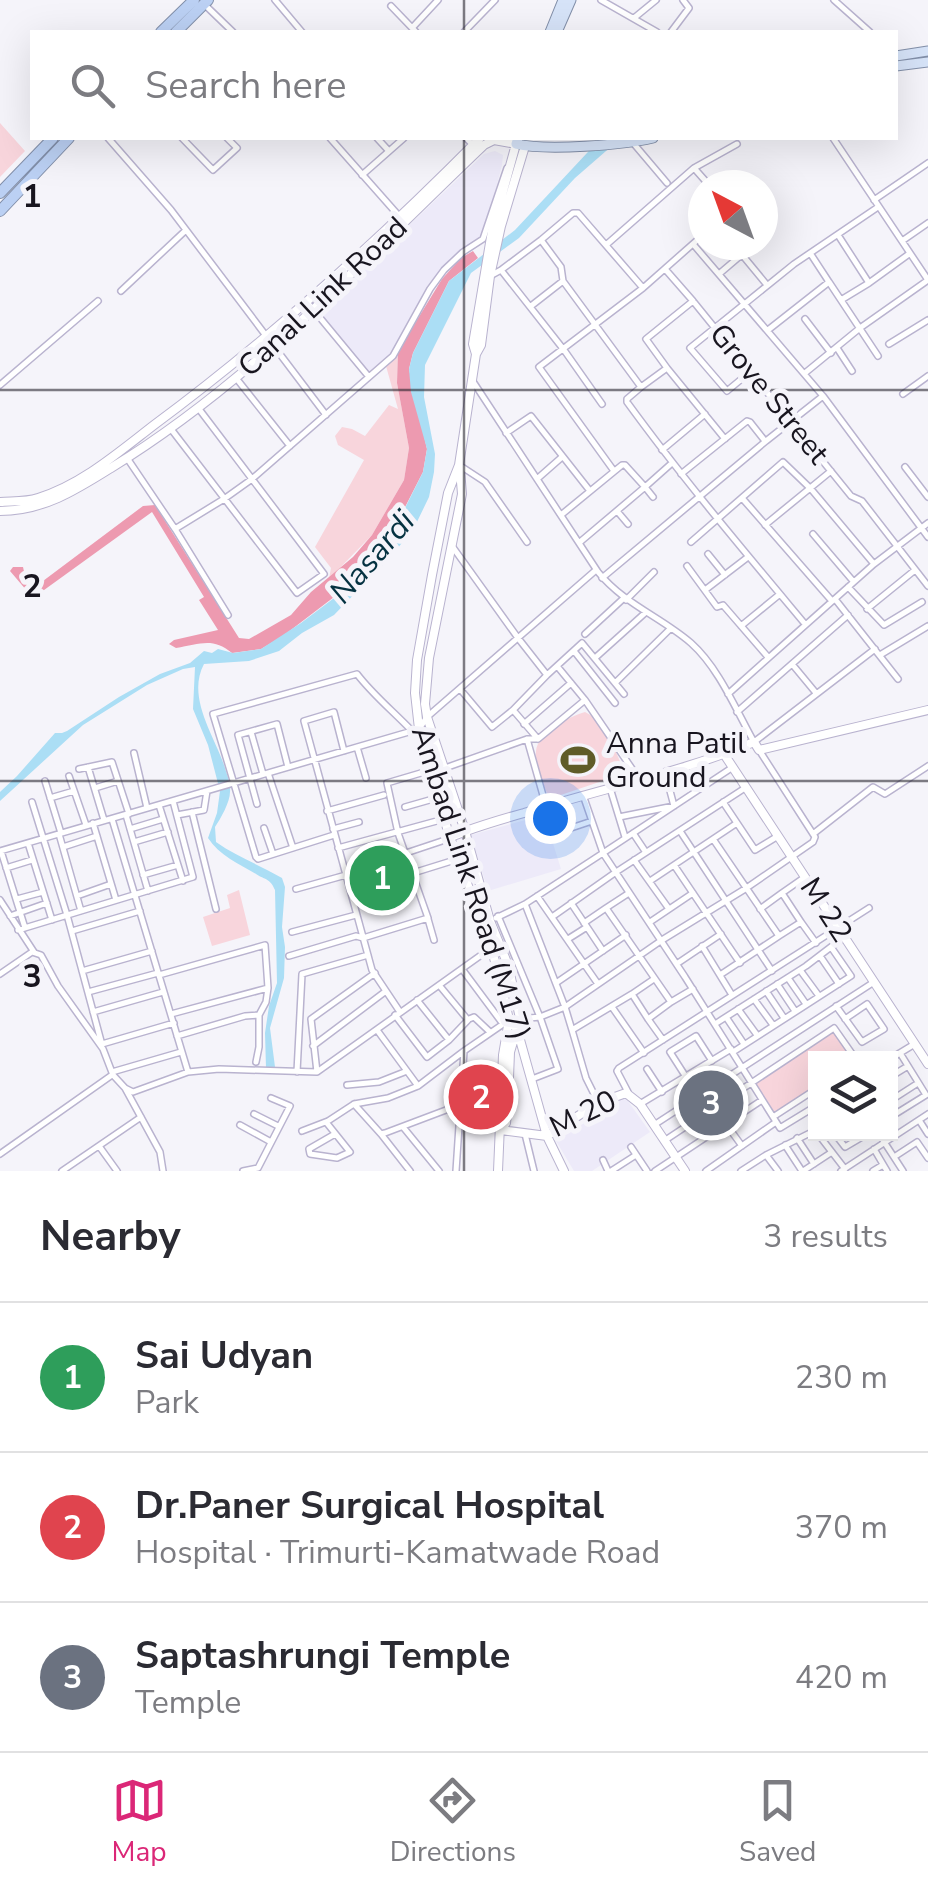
<!DOCTYPE html>
<html lang="en">
<head>
<meta charset="utf-8">
<style>
  body { margin:0; font-family:"Nunito Sans",sans-serif; background:#f7f7f7; color:#2b2b33 }
  .controls { position:absolute; right:30px; bottom:30px; display:grid; overflow:hidden; border-radius:0px; box-shadow:0 10px 40px #0002 }
  .controls button { width:90px; height:90px; display:grid; place-items:center; padding:0; border:0; border-bottom:2px solid #e1e1e2; background:#fff; color:#2b2b33; font:50px sans-serif }
  .compass { position:absolute; left:688px; top:170px; width:90px; height:90px; border-radius:50%; background:#fff; box-shadow:0 10px 40px #0002; rotate:319deg }
  .you { position:absolute; left:550px; top:818px; width:35px; height:35px; margin:-25px; border:8px solid #fff; border-radius:50%; background:#1a73e8; box-shadow:0 0 0 15px #1a73e833 }
  .badge { display:grid; place-items:center; width:65px; height:65px; border-radius:50%; background:#db2777; color:#fff; font-size:32px; font-weight:700 }
  .pin { position:absolute; translate:-50% -50%; border:5px solid #fff; box-shadow:0 2px 10px #0006 }
  .list { margin:0; padding:0; list-style:none }
  h2 { display:flex; justify-content:space-between; align-items:center; height:130px; margin:0; padding:0 40px; font-size:42px }
  h2 small { font-size:32px; font-weight:400; color:#7c7c81 }
  .list li { display:grid; grid-template-columns:65px 1fr auto; gap:30px; align-items:center; box-sizing:border-box; height:150px; padding:0 40px; border-top:2px solid #e1e1e2 }
  .list b { display:block; font-size:38px; white-space:nowrap }
  .list p { margin:0; font-size:32px; white-space:nowrap; color:#7c7c81 }
  .list em { font-size:32px; font-style:normal; color:#7c7c81 }
  .icon { flex:none; width:55px; height:55px; fill:none; stroke:currentColor; stroke-width:2; stroke-linecap:round; stroke-linejoin:round }
  .map { position:relative; flex:none; width:928px; height:1171px; overflow:hidden }
  .search { position:absolute; background:#fff; box-shadow:0 10px 40px #0002; left:30px; right:30px; top:30px; height:110px; display:flex; align-items:center; gap:25px; box-sizing:border-box; padding:0 35px; border-radius:0px; color:#7c7c81; font-size:38px }
  .sheet { height:580px; background:#fff }
  nav { display:flex; justify-content:space-around; align-items:center; box-sizing:border-box; height:140px; border-top:2px solid #e1e1e2; background:#fff; font-size:28px; color:#7c7c81 }
  nav a { display:grid; justify-items:center; gap:5px }
  nav .on { color:#db2777 }
  .map>svg:first-child { display:block }
  .built { fill:#edeaf9 }
  .green { fill:#f8d5dc }
  .forest { fill:#ed9ab0 }
  .water { fill:#abdef5 }
  .lines { fill:none; stroke-linecap:round; stroke-linejoin:round }
  .street-casing { stroke:#b9b3cf; stroke-width:8 }
  .secondary-casing { stroke:#b9b3cf; stroke-width:10 }
  .primary-casing { stroke:#828fa9; stroke-width:11 }
  .highway-casing { stroke:#828fa9; stroke-width:12 }
  .street { stroke:#fff; stroke-width:5 }
  .secondary { stroke:#fff; stroke-width:8 }
  .primary { stroke:#d6e3f8; stroke-width:9 }
  .highway { stroke:#bbd0f3; stroke-width:10 }
  .grid { fill:none; stroke:#18151f; stroke-width:2.5; stroke-opacity:0.55 }
  .labels { text-anchor:middle; dominant-baseline:central; stroke-width:10; stroke-linejoin:round; paint-order:stroke }
  .street-label { font-size:30px; fill:#18151f; stroke:#f5f4fa }
  .poi-label { font-size:30px; fill:#18151f; stroke:#f5f4fa; text-anchor:start }
  .water-label { font-size:32px; font-style:italic; fill:#053241; stroke:#f5f4fa }
  .grid-label { font-size:32px; text-anchor:middle; font-weight:bold; fill:#18151f; stroke:#f5f4fa; stroke-width:10; stroke-linejoin:round; paint-order:stroke }
</style>
</head>
<body>
<div class="map">
<svg width="928" height="1171" viewBox="0 0 928 1171">
  <rect width="100%" height="100%" fill="#f5f4fa"/>
  <!-- built -->
  <path class="built" d="M495 151 503 155 502 165 484 235 455 255 426 288 393 353 369 375 319 311 484 154Z
    M544 815 561 869 488 891 471 835Z
    M625 1097 650 1132 592 1171H574L556 1141Z"/>
  <!-- green -->
  <path class="green" d="M0 123 25 151 0 177Z
    M398 351 397 383 409 448 404 480 372 535 329 579 331 568 315 547 364 460 338 445 335 436 342 427 352 429 365 436 389 405 398 409 386 366Z
    M585 712 603 722 622 766 620 775 549 799C545 787 534 762 536 751 538 732 569 717 585 712Z
    M401 846 415 895 364 911 349 861Z
    M239 890 250 935 212 946 203 917 230 908 227 895Z
    M834 1028 853 1058H816L815 1089 773 1117 752 1082Z"/>
  <!-- forest -->
  <path class="forest" d="M473 251 478 258 449 281 413 353 409 369 427 449 423 472 400 517 378 554 338 594 283 636 261 649 232 653C213 637 200 644 176 648L169 644 174 640 218 630 199 600 204 597 152 512 33 598 10 571 13 567H23L25 576 35 587 143 506 155 505 239 638 249 639 291 615 311 592 353 557 372 535 404 480 409 448 397 383 398 351 442 279 461 258Z"/>
  <!-- water -->
  <path class="water" d="M601 138H621L575 178 519 238 471 273 425 365 424 397 435 454 434 472 429 497 415 526 394 553 334 615 302 633 279 651 249 661 204 664C186 698 215 736 225 768 227 775 231 784 230 792 230 802 221 818 215 827L216 842C237 857 260 865 282 878L285 887 282 927 285 947 284 978 270 1028 275 1067 266 1068 265 1033 269 1006 277 983 275 890C270 878 265 880 256 874 239 864 219 855 208 838L217 813 220 791 208 745 193 709 195 667 183 669 147 685 83 725 0 801V792L17 776 55 733H62L67 731 119 697 160 674 190 663 204 651 212 653 218 649 233 653 261 649 301 623 338 595 378 554 400 518 423 472 427 449 411 392 409 369 413 353 449 281 515 230Z"/>
  <g class="lines">
    <!-- street casing -->
    <g class="street-casing">
      <path id="street" d="M275 0 302 32
        M601 0 657 32
        M834 0 870 32
        M204 4 233 32
        M391 6 416 32
        M634 18 656 0
        M412 28 438 0
        M464 32 495 0
        M671 32 689 8 683 0
        M108 138 171 210 326 415
        M182 138 213 170 237 148 227 138
        M330 138 399 216
        M377 138 388 150
        M466 138 473 145
        M833 138 928 280
        M634 144 667 183
        M694 168 709 185
        M362 175 404 138
        M874 200 928 163
        M838 235 869 283
        M541 240 561 267 563 281
        M902 241 928 223
        M606 245 694 168 737 144
        M734 245 767 285
        M810 253 829 282
        M665 269 693 301
        M501 270 541 240 573 213H578L643 288 703 235
        M719 274 753 245
        M490 276 501 270 564 350 602 404
        M121 291 186 230
        M841 300 869 283 909 254
        M307 302 369 377
        M531 306 563 281 641 387 627 399V402C683 479 744 551 805 624
        M805 319 831 353
        M768 330 829 282 878 356
        M889 344 928 320
        M837 348 852 371
        M667 368 725 439
        M750 372 727 391 690 348 794 264 878 207
        M805 373 860 328 928 280
        M236 378 290 446
        M474 383 598 572C624 604 661 617 691 643 719 668 736 710 754 742L875 649
        M0 385 98 301
        M641 387 667 368 646 339 693 301 851 496 862 501 928 586
        M903 394 928 376
        M823 396 928 537
        M171 429 297 593 324 574 199 409
        M506 433 531 416 590 491
        M662 450 705 414
        M127 458 175 529 228 615
        M459 465 485 482 527 542
        M905 467 928 497
        M614 471 539 367 643 288
        M681 474 747 421 750 422 765 441
        M537 479 562 457
        M653 497 645 487 672 463
        M742 498 832 601
        M617 511 628 524
        M561 515 622 465H625L645 487 580 542
        M765 525 831 471
        M175 529 224 499 252 479 393 356 430 289 444 270 463 252 483 239 507 168
        M813 534 853 581
        M691 542 783 462 811 489 874 564
        M452 546 518 638 547 675 582 643 624 694
        M708 554 725 575
        M687 566 717 607 723 605 768 657
        M602 578 766 441 823 396 693 244
        M848 587 884 625 922 602
        M705 590 748 557
        M835 599 898 679
        M626 600 654 572
        M867 609 915 570
        M741 626 780 594
        M585 634 624 598
        M574 651 615 703
        M880 655 928 626
        M595 658 645 613
        M792 664 816 693
        M615 683 670 629
        M460 689 492 727 513 710 538 739 585 700 557 666
        M728 694 874 564 928 523
        M585 700 639 779
        M513 710 547 675
        M737 712 848 615
        M524 724 571 683
        M251 732 263 774
        M527 739 546 806
        M357 747 366 778
        M344 751 334 712 304 721 372 970 400 1012
        M134 753 147 808
        M88 767 104 820
        M445 768 527 739H536
        M79 769 112 762 129 814
        M268 773 293 848
        M69 776 86 825
        M45 781 61 833
        M95 788 118 781
        M610 788 625 837
        M583 795 603 853 733 767
        M50 798 74 791
        M32 802 67 915 101 1041
        M723 802 755 850 778 836
        M257 804 238 735 277 724 288 767
        M159 805 183 881
        M405 807 440 797
        M327 811 384 795
        M192 812 216 909
        M126 815 148 891
        M177 815 204 810 207 791
        M619 817 674 806 665 772
        M112 819 188 1072 219 1069 317 1072 491 948
        M93 823 116 900
        M264 828 273 854
        M130 829 163 819
        M333 829 359 822
        M680 831 772 971
        M633 833 645 851
        M59 834 81 911
        M553 834 592 821
        M813 834 873 787 885 794 928 766
        M334 835 258 859 256 857 213 714 357 674C373 695 394 712 412 731
        M713 839 779 936 801 922 782 893 805 877
        M134 842 168 832
        M28 843 52 920
        M63 847 97 836
        M338 848 444 819
        M0 851 419 729 427 717 596 570
        M1 851 25 928
        M406 853 451 838
        M634 860 669 909
        M674 865 740 963
        M6 868 32 860
        M413 873 458 859
        M143 875 178 865
        M650 881 737 823
        M296 889 346 875
        M77 896 111 884
        M537 896 598 984
        M17 899 43 892
        M0 900 34 952
        M571 903 603 951
        M606 908 629 893
        M760 909 782 893
        M10 916 47 903
        M498 916 540 1017 558 1069 532 1079
        M552 917 616 872 745 788
        M496 918 525 904
        M428 919 434 940
        M650 922 693 893
        M801 922 816 943
        M584 923 606 908 671 1002 648 1019 632 994 572 1030 565 1007 525 904 603 853 685 977 780 1128 816 1106
        M18 930 193 877 173 801
        M72 931 140 911
        M292 932 356 915
        M568 939 587 927
        M702 946 732 995
        M289 956 356 936 363 938 428 918 398 833 387 783 431 770
        M820 956 839 984
        M678 963 721 934
        M462 969 503 1024
        M800 970 819 996
        M82 971 152 951
        M0 974 32 952 41 955 58 986 103 1049 113 1075 125 1088 133 1092 188 1072
        M159 975 265 945 268 988 171 1014
        M720 975 779 936
        M788 978 806 1004
        M556 983 626 935
        M777 984 795 1011
        M766 991 784 1018
        M88 992 158 973
        M632 994 654 979
        M754 999 773 1025
        M417 1000 449 1040
        M671 1002 693 989
        M836 1006 862 1042 884 1029 867 1004 845 1019
        M612 1007 644 1053
        M738 1009 757 1035
        M93 1012 163 992
        M259 1015 266 1002 268 988
        M395 1015 427 1057 449 1040 468 1020 439 985
        M726 1017 744 1044
        M469 1019 474 1017 490 1032
        M648 1019 663 1040
        M715 1024 806 966 844 937
        M377 1030 418 1086 464 1051 456 1171
        M572 1030 586 1078 598 1102
        M177 1036 245 1016 259 1015V1047L256 1062
        M102 1044 174 1023
        M313 1046 386 991
        M464 1051 509 1020 540 1017 565 1007 662 940 745 889 813 842 815 837 759 750
        M733 1052 851 976 831 947
        M890 1059 913 1045
        M647 1069 662 1092
        M112 1072 181 1052
        M297 1072 302 974 368 955
        M317 1072 311 1019 375 973
        M686 1077 670 1052 696 1036 712 1061
        M890 1077 908 1066
        M347 1085 379 1082 407 1071
        M125 1088 160 1152 163 1171
        M462 1089H501
        M628 1092 617 1071 619 1068 869 908
        M890 1101 918 1083
        M354 1104 388 1098 418 1086
        M640 1104 731 1049
        M890 1104 897 1113 926 1095 900 1053
        M254 1114 278 1126
        M773 1117 816 1089
        M919 1120 928 1134
        M326 1122 350 1152 337 1158 310 1154 309 1149 335 1134
        M726 1124 742 1146
        M240 1125 271 1142
        M654 1125 874 982
        M403 1127 439 1171
        M302 1131 328 1121 354 1104 381 1134 385 1133 446 1110 460 1098
        M381 1134 410 1171
        M525 1134 534 1171
        M818 1134 845 1169
        M835 1134 845 1147 867 1134
        M879 1134 903 1171
        M797 1138 814 1164
        M664 1141 834 1028 855 1058
        M785 1145 802 1171
        M99 1146 117 1171
        M631 1147 647 1171
        M874 1149 887 1171
        M0 1154 112 1075
        M766 1155 778 1171
        M894 1157 917 1142 928 1158
        M603 1160 608 1171
        M62 1171 141 1117
        M243 1171 258 1168 290 1106 271 1098
        M611 1171 636 1155
        M655 1171 762 1100
        M706 1171 776 1122
        M741 1171 766 1155 816 1130
        M803 1171 832 1152
        M841 1171 928 1114
        M873 1171 883 1165"/>
    </g>
    <!-- secondary casing -->
    <g class="secondary-casing">
      <path id="secondary" d="M525 146 501 226 490 276 481 345 476 354 459 465 448 493 432 575 417 660 415 693 419 729 432 769 448 832 491 948 500 978 509 1020 517 1029 547 1136 564 1171
        M460 470 462 494 429 658 425 704 427 717 465 831 490 921 508 965 520 1018 510 1052 508 1103 506 1123 501 1130
        M0 502C12 501 26 502 38 498 81 485 119 452 154 425 270 339 378 241 480 138
        M0 511C43 511 76 490 111 468 253 381 365 258 484 145L494 140 516 144 492 231 473 344 476 354
        M724 754 928 1064
        M451 837C474 827 499 820 524 813 600 789 680 773 754 742L759 750 928 710
        M501 1130 547 1136 598 1103 626 1093 640 1104 685 1171
        M498 1171 503 1055 509 1020"/>
    </g>
    <!-- primary casing -->
    <g class="primary-casing">
      <path id="primary" d="M550 32 563 0
        M557 32 571 0
        M896 56 928 51
        M896 66 928 62
        M518 138 516 144C547 151 623 145 653 138"/>
    </g>
    <!-- highway casing -->
    <g class="highway-casing">
      <path id="highway" d="M161 32 194 0
        M176 32 208 0
        M0 193 53 138
        M0 211 69 138"/>
    </g>
    <!-- street -->
    <use href="#street" class="street"/>
    <!-- secondary -->
    <use href="#secondary" class="secondary"/>
    <!-- primary -->
    <use href="#primary" class="primary"/>
    <!-- highway -->
    <use href="#highway" class="highway"/>
  </g>
  <!-- grid -->
  <path class="grid" d="M464 0V32M464 138V1171M0 390H928M0 781H928"/>
  <!-- icons -->
  <defs>
    <g id="stadium-bare" transform="scale(2.7)"><path d="M0-5a6.5 5 0 1 0 0 10a6.5 5 0 1 0 0-10ZM-3.5-1.8h7v3.6h-7Z" fill="#5f5c28" stroke="#f5f4fa" stroke-width="2.5" paint-order="stroke"/></g>
  </defs>
  <g fill-rule="evenodd">
    <use href="#stadium-bare" x="578" y="760"/>
  </g>
  <g class="labels">
    <!-- street labels -->
    <g class="street-label">
      <text transform="translate(323 297) rotate(-43)">Canal Link Road</text>
      <text transform="translate(769 394) rotate(51)">Grove Street</text>
      <text transform="translate(471 883) rotate(72)">Ambad Link Road (M17)</text>
      <text transform="translate(826 910) rotate(57)">M 22</text>
      <text transform="translate(583 1114) rotate(-26)">M 20</text>
    </g>
    <!-- poi labels -->
    <g class="poi-label">
      <text x="606" y="743">Anna Patil<tspan x="606" dy="34">Ground</tspan></text>
    </g>
    <!-- water labels -->
    <g class="water-label">
      <text transform="translate(372 557) rotate(-49)">Nasardi</text>
    </g>
  </g>
  <g class="grid-label">
    <text x="32" y="207">1</text>
    <text x="32" y="597">2</text>
    <text x="32" y="987">3</text>
  </g>
</svg>
<div class="controls">
<button><svg class="icon" aria-label="layers" viewBox="0 0 24 24"><path d="M12 4l9 5-9 5-9-5zM3 14l9 5 9-5"/></svg></button>
</div>
<svg class="compass" viewBox="-18 -18 36 36"><path d="M0-13l5 13h-10z" fill="#e53935"/><path d="M0 13l5-13h-10z" fill="#7c7c81"/></svg>
<div class="you"></div>
<div class="pin badge" style="left:382px;top:878px;background:#2e9e5b">1</div>
<div class="pin badge" style="left:481px;top:1097px;background:#e0444e">2</div>
<div class="pin badge" style="left:711px;top:1103px;background:#6b7280">3</div>
<div class="search"><svg class="icon" aria-label="search" viewBox="0 0 24 24"><circle cx="10" cy="10" r="6"/><path d="M15 15l6 6"/></svg>Search here</div>
</div>
<section class="sheet">
<h2>Nearby<small>3 results</small></h2>
<ul class="list">
<li><span class="badge" style="background:#2e9e5b">1</span><div><b>Sai Udyan</b><p>Park</p></div><em>230 m</em></li>
<li><span class="badge" style="background:#e0444e">2</span><div><b>Dr.Paner Surgical Hospital</b><p>Hospital · Trimurti-Kamatwade Road</p></div><em>370 m</em></li>
<li><span class="badge" style="background:#6b7280">3</span><div><b>Saptashrungi Temple</b><p>Temple</p></div><em>420 m</em></li>
</ul>
</section>
<nav>
<a class="on"><svg class="icon" aria-label="map" viewBox="0 0 24 24"><path d="M3 6l6-2 6 2 6-2v14l-6 2-6-2-6 2zM9 4v14M15 6v14"/></svg>Map</a>
<a><svg class="icon" aria-label="directions" viewBox="0 0 24 24"><path d="M12 3l9 9-9 9-9-9zM9 14v-3h6M13 9l2 2-2 2"/></svg>Directions</a>
<a><svg class="icon" aria-label="saved" viewBox="0 0 24 24"><path d="M7 4h10v16l-5-4-5 4z"/></svg>Saved</a>
</nav>
</body>
</html>
